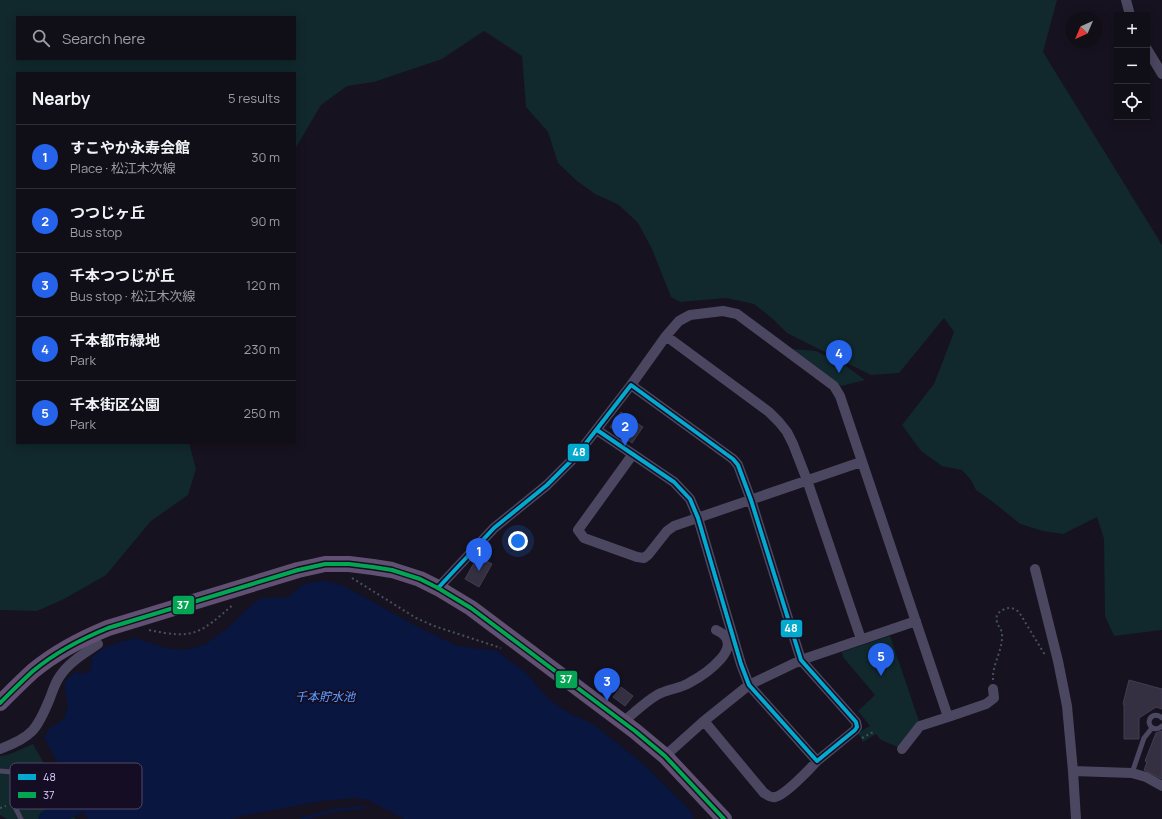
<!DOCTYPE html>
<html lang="en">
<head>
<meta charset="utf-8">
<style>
  body { margin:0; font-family:Manrope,"Noto Sans JP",sans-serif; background:#191720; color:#f1f3f6 }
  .controls { position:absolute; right:12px; top:12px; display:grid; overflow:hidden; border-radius:0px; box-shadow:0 2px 10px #0003 }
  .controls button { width:36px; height:36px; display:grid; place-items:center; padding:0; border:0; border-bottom:1px solid #302e36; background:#100e17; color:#f1f3f6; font:20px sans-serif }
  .compass { position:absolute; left:1066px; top:12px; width:36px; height:36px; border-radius:50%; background:#100e17; box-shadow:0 2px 10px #0003; rotate:224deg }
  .you { position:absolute; left:518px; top:541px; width:14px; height:14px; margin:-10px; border:3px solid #fff; border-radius:50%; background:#1a73e8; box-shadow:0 0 0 6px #1a73e833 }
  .badge { display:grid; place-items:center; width:26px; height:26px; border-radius:50%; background:#2563eb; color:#fff; font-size:13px; font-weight:700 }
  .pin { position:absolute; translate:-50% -33px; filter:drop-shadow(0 1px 2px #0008) }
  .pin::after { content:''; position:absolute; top:21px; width:14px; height:12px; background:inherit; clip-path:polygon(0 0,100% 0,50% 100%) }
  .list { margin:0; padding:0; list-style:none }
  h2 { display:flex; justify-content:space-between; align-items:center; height:52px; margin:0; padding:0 16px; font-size:17px }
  h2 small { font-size:13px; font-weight:400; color:#9c9ca1 }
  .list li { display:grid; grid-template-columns:26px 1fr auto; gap:12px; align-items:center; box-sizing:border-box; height:64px; padding:0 16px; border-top:1px solid #302e36 }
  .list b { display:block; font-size:15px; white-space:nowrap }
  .list p { margin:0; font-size:13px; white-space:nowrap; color:#9c9ca1 }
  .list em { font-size:13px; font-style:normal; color:#9c9ca1 }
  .icon { flex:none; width:22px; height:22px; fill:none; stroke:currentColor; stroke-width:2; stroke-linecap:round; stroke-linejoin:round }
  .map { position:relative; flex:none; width:1162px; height:819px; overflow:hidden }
  .search { position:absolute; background:#100e17; box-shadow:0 2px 10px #0003; left:16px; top:16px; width:280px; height:44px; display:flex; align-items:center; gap:10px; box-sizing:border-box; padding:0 14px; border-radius:0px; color:#9c9ca1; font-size:15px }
  .panel { position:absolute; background:#100e17; box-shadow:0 2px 10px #0003; left:16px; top:72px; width:280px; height:372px; border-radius:0px }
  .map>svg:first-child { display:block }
  .green { fill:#11282c; fill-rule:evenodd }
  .water { fill:#09163f }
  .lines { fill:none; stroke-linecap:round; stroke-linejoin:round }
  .stream { stroke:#09163f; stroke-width:3 }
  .river { stroke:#09163f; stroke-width:19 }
  .building { fill:#343041; stroke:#433c52 }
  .path { stroke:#465160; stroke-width:2; stroke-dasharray:2 3; stroke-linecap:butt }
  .service { stroke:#4b4760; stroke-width:5 }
  .minor { stroke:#4b4760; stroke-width:10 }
  .primary { stroke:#615071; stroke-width:16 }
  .bus-1-casing { stroke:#140d24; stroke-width:7 }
  .bus-2-casing { stroke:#140d24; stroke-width:7 }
  .bus-1 { stroke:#00a9ce; stroke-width:4 }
  .bus-2 { stroke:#00a651; stroke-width:4 }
  .labels { text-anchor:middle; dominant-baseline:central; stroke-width:3.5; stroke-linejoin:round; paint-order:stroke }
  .water-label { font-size:12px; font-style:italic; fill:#5ea0ff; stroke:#140d24 }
  .key { fill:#140d24; stroke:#504866; stroke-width:1 }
  .key-label { font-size:11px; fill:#dbd0ff }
  .line-badge { stroke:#140d24; stroke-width:1.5 }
  .badge-label { font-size:11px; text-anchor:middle; font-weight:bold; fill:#fff }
</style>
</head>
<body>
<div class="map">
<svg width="1162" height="819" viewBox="0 0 1162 819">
  <rect width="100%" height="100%" fill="#16121f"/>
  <!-- green -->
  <path class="green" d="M0 0H1057L1043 52 1162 245V630L1114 636 1105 616 1104 539 1097 517 1063 534 1043 531 1020 524 993 502 976 490 971 480 962 470 942 466 921 451 902 425 934 384 954 332 944 318 899 373 871 375 787 333 773 319 754 304 726 298 680 302 671 297 652 249 638 223 619 205 595 194 577 181 558 163 548 132 526 107 522 56 484 31 442 59 374 82 347 86 321 105 295 149V73H17V443H189L196 469 188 495 151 521 106 575 64 599 37 611 0 610ZM17 17H295V59H17Z
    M792 349 816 351 846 366 865 380 841 386Z
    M890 636 919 721 898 747 881 740 876 734 863 742 858 733 870 726 858 711 875 695 843 657 842 652Z
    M33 744 75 819H7L0 815V756L10 754Z"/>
  <!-- water -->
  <path class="water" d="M326 581 344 586 418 627 458 646 497 651 524 671 550 700 569 713 593 724 641 762 684 804 693 815V819H404L368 800 356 798 322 801 246 815 230 819H88L72 791 74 786 70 781H68L44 738 49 729 64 719 68 707 65 691V681L76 672 83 674 91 670 92 657 106 647 120 642 135 638 166 648 184 650 204 645 225 630 253 604 261 598H288C304 582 304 583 326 581Z"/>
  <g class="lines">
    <!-- stream -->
    <path class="stream" d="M301 819 336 810 364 807"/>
    <!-- river -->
    <path class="river" d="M48 819 102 792"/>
  </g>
  <!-- building -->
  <path class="building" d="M621 412 643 427 632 443 610 427Z
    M478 556 492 564 479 587 465 579Z
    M1129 680 1162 689V709L1156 707 1139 718V739H1124V705L1123 704Z
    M621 687 633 696 625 706 613 697Z
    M1162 731V779L1144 770 1147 762 1145 761 1156 733Z"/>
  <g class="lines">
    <!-- path -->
    <path class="path" d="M352 578 416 618 434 626 501 648
      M149 630C195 640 200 633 234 604
      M993 680C992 664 1003 651 1002 634 1001 625 995 627 997 614 1005 608 1010 605 1019 612L1045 655
      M862 738 873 732
      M0 808 6 806"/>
    <!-- service -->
    <path class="service" d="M1162 718C1157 713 1150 715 1149 722 1150 729 1157 731 1162 726
      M0 771 36 774 39 777C40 795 28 798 13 803L21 819
      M1132 773 1144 738 1152 728"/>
    <!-- minor -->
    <path class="minor" d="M1126 0 1130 15
      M1147 49 1162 74
      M666 336 679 321 690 315 723 311 737 314 834 386 840 396 948 717 920 726 902 749
      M631 385 666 336 769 412 779 422 787 432 793 444 807 480 861 639
      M633 454 578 530 584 538 637 557 644 558 648 555 667 531 674 526 861 462
      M1035 569 1058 661 1067 706 1073 771 1076 819
      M438 588 494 528 547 485 576 456 631 385 733 459 738 465 751 500 801 660 856 722 857 727 855 730 817 761 749 685 741 664 698 518 690 499 674 482 597 430
      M948 717 986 704 994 698 993 689
      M704 721 764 793C768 795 770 798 775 797 784 796 810 769 817 761
      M623 722C634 713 645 702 657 695 667 689 679 689 689 683 704 675 749 645 716 630
      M0 749C32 737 37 730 50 698 53 690 55 683 60 676 69 662 85 653 98 644
      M665 756 704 721 749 685 801 660 916 621
      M1073 771 1132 773 1146 777 1162 786"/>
    <!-- primary -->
    <path class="primary" d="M0 703C11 692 22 681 33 671 56 652 81 639 108 628L298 570 325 564H349L373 567 392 570 420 579 438 588 471 608 635 731 665 756 724 819"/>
    <!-- bus-1 casing -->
    <g class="bus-1-casing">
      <path id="bus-1" d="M438 588 494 528 547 485 576 456 631 385 733 459 738 465 751 500 801 660 856 722 857 727 855 730 817 761 749 685 741 664 698 518 690 499 674 482 597 430"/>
    </g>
    <!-- bus-2 casing -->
    <g class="bus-2-casing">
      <path id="bus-2" d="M0 703C11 692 22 681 33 671 56 652 81 639 108 628L298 570 325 564H349L373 567 392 570 420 579 438 588 471 608 635 731 665 756 724 819"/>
    </g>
    <!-- bus-1 -->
    <use href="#bus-1" class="bus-1"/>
    <!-- bus-2 -->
    <use href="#bus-2" class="bus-2"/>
  </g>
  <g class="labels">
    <!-- water labels -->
    <g class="water-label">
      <text x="325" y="696">千本貯水池</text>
    </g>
  </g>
  <!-- legend -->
  <rect x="10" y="763" width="132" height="46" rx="6" class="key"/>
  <rect x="18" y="774" width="18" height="6" fill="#00a9ce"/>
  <rect x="18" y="792" width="18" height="6" fill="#00a651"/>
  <g class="key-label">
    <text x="43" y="781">48</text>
    <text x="43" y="799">37</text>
  </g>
  <g class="line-badge">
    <rect x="567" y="443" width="23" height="19" rx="4" fill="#00a9ce"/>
    <rect x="172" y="595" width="23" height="20" rx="4" fill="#00a651"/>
    <rect x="780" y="619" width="23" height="19" rx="4" fill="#00a9ce"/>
    <rect x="555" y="670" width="23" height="19" rx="4" fill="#00a651"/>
  </g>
  <g class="badge-label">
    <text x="579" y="456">48</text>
    <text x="183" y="609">37</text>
    <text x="791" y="632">48</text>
    <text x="566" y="683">37</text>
  </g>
</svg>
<div class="controls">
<button>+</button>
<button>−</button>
<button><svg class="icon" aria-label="locate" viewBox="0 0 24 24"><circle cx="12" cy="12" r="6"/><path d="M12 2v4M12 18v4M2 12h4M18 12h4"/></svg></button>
</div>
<svg class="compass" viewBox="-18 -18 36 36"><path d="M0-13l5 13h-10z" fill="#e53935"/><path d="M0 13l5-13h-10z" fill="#9c9ca1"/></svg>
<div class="you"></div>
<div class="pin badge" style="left:479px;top:571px">1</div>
<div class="pin badge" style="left:625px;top:446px">2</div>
<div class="pin badge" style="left:607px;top:701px">3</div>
<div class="pin badge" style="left:839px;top:373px">4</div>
<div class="pin badge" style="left:881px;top:676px">5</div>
<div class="search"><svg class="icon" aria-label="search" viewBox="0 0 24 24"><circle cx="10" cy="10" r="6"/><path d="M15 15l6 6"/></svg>Search here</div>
<section class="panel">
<h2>Nearby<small>5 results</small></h2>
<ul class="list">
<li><span class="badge">1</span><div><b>すこやか永寿会館</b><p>Place · 松江木次線</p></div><em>30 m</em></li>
<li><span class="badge">2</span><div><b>つつじヶ丘</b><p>Bus stop</p></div><em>90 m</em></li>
<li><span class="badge">3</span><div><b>千本つつじが丘</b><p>Bus stop · 松江木次線</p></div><em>120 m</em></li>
<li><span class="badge">4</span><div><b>千本都市緑地</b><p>Park</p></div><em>230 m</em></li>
<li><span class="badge">5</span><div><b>千本街区公園</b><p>Park</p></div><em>250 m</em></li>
</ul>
</section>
</div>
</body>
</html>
